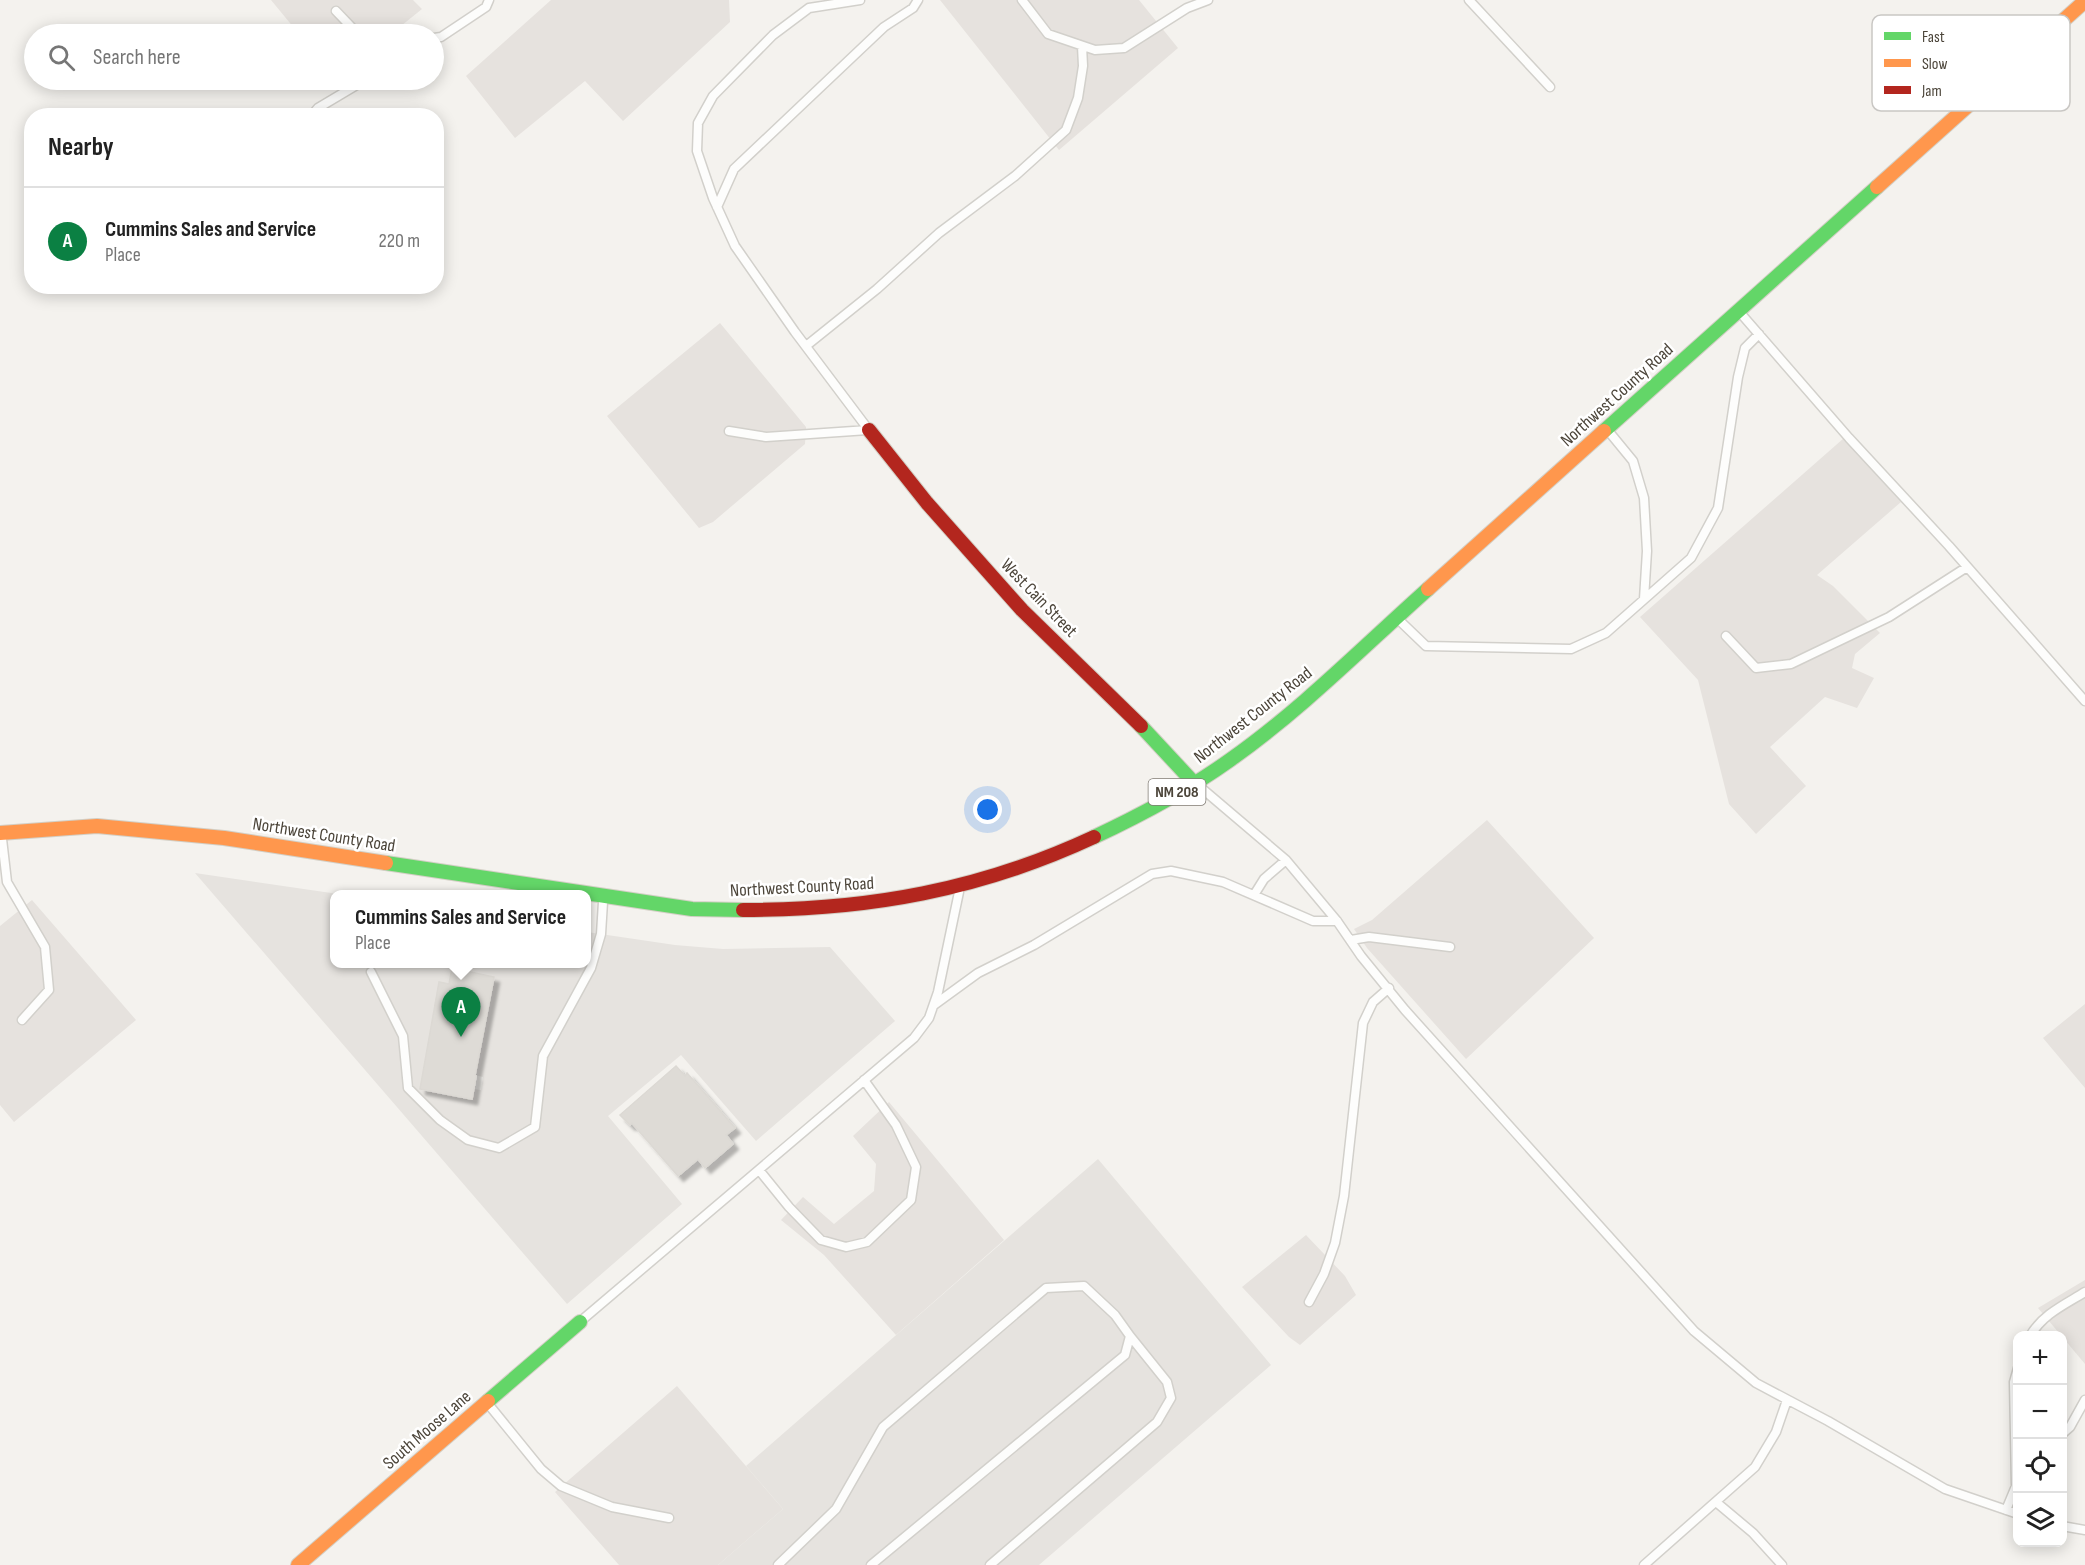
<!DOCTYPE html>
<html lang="en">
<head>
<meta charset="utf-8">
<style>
  body { margin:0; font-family:"Sofia Sans Condensed",sans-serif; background:#f6f6f6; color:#222 }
  .controls { position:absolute; right:18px; bottom:18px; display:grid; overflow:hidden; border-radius:12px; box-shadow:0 3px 15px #0003 }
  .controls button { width:54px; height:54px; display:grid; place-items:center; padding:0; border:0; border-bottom:2px solid #e0e0e0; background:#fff; color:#222; font:30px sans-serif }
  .you { position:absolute; left:988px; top:810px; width:21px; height:21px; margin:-15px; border:4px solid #fff; border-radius:50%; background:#1a73e8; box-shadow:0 0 0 9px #1a73e833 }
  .badge { display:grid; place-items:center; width:39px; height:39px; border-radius:50%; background:#0b8043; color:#fff; font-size:20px; font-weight:700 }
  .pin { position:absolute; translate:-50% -50px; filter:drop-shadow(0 2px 3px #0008) }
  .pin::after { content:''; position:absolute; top:32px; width:21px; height:18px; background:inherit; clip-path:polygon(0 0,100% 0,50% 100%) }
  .popup { position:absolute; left:330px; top:890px; width:261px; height:78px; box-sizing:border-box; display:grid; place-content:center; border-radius:12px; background:#fff; filter:drop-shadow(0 2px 4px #0005); font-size:20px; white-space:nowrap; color:#767676 }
  .popup b { font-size:22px; color:#222 }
  .popup::after { content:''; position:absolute; left:50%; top:100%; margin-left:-12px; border:12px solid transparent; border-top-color:#fff }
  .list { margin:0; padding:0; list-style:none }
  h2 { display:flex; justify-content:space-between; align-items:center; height:78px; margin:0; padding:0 24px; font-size:26px }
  h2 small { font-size:20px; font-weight:400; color:#767676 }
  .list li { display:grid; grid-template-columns:39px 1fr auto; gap:18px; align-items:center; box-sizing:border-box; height:108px; padding:0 24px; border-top:2px solid #e0e0e0 }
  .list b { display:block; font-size:22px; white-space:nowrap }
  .list p { margin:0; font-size:20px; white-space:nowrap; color:#767676 }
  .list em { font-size:20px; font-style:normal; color:#767676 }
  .icon { flex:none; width:33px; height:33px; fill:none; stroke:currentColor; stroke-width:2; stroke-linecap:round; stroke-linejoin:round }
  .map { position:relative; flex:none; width:2085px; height:1565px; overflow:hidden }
  .search { position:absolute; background:#fff; box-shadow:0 3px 15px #0003; left:24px; top:24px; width:420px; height:66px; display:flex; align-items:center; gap:15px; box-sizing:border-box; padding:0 21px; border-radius:33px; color:#767676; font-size:22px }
  .panel { position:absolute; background:#fff; box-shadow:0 3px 15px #0003; left:24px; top:108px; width:420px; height:186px; border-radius:24px }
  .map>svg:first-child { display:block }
  .industrial { fill:#e6e2de }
  .parking { fill:#e6e3df; fill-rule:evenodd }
  .building { fill:#dedbd6; stroke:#dcd9d4; stroke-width:1.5; filter:url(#shadow) }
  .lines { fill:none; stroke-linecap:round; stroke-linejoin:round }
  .lane-casing { stroke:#d2d0cb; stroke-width:11 }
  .fast-casing { stroke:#d3cfc5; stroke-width:16 }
  .slow-casing { stroke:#d3cfc5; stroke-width:16 }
  .jam-casing { stroke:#d3cfc5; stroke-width:16 }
  .lane { stroke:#fdfdfc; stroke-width:8 }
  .fast { stroke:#63d668; stroke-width:14 }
  .slow { stroke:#ff974d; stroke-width:14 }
  .jam { stroke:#b3261e; stroke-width:14 }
  .labels { text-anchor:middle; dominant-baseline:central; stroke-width:5; stroke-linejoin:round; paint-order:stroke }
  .shield { fill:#fff; stroke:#817c74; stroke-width:1.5 }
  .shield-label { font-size:16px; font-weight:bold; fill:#4b4439 }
  .street-label { font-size:18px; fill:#4b4439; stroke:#fff }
  .key { fill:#fff; stroke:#c9c7c4; stroke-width:1.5 }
  .key-label { font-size:16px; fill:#4b4439 }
</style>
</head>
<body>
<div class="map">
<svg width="2085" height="1565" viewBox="0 0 2085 1565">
  <defs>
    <filter id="shadow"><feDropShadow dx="5.5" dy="5.5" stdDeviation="1.5" flood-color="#0004"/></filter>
  </defs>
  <rect width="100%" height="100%" fill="#f4f2ee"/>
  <!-- industrial -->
  <path class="industrial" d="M271 0H413L422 9 391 34H299Z
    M551 0H729L730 22 623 121 585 81 515 138 466 76Z
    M940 0H1139L1178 48 1059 150Z
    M720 323 806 427 805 444 713 522 699 528 607 416Z
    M1844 438 1901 502 1817 575 1833 586 1880 633 1855 654 1852 668 1874 678 1857 708 1825 697 1770 747 1806 786 1756 834 1729 804 1698 680 1640 617Z
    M1487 820 1594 938 1466 1059 1367 948 1354 929 1372 920Z
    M32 900 136 1020 14 1122 0 1105V926Z
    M2085 1004V1088L2043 1038Z
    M889 1102 1004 1240 896 1335 824 1255 781 1220 803 1197 834 1224 874 1191 876 1164 853 1136Z
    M1306 1235 1345 1276 1356 1295 1300 1345 1289 1337 1242 1287Z
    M2085 1280V1364L2038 1308Z
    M677 1386 783 1509 718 1565H619L555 1492Z"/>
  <!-- parking -->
  <path class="parking" d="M195 873 338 894H335V964H587V932L675 945 723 949 830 947 895 1021 756 1141 681 1055 608 1116 682 1204 567 1304ZM452 968 494 977 475 1075 483 1077 481 1090 474 1089 472 1099 420 1088 439 982 449 984Z
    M1098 1159 1271 1365 1039 1565H718L783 1509 746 1466Z"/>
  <!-- building -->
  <path class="building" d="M452 968 494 977 475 1075 476 1076 472 1099 420 1089 439 982 449 984Z
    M676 1066 685 1076 687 1073 735 1128 726 1135 733 1144 705 1168 698 1159 678 1176 632 1123 630 1125 620 1115Z"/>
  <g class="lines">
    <!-- lane casing -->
    <g class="lane-casing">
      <path id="lane" d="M860 0 809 8 773 35 713 96 698 123 697 151 713 198 735 246 795 332 868 429
        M1022 0 1048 34 1095 50 1124 48 1187 8 1208 0
        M1469 0 1550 87
        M336 11 358 34
        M434 38 441 37 486 7 489 0
        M311 116 318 108 365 80
        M717 207 734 169 884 27 913 8 918 0
        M1743 316 1849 438 1949 546 2085 701
        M806 346 877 289 939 233 1015 176 1066 130 1078 98 1083 66 1082 46
        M729 431 766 437 868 430
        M1610 433 1633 461 1644 498 1647 551 1644 599
        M1401 622 1426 646 1571 649 1606 633 1691 558 1718 508 1738 377 1745 348 1759 334
        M1726 636 1756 668 1791 664 1889 617 1967 567
        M1199 786 1286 860 1337 921 1361 956 1405 1010 1694 1331 1756 1383 1828 1421 1945 1489 2018 1514
        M2 839 7 882 45 947 49 990 22 1020
        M1254 895 1264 879 1286 860
        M1351 940 1369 937 1450 947
        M371 972 403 1036 408 1088 440 1120 468 1140 499 1148 535 1127 543 1056 591 968 601 934 603 902
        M934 1005 978 973 1034 945 1152 874 1171 871 1223 882 1313 921H1337
        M759 1170 789 1207 821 1240 846 1247 867 1242 911 1200 916 1167 896 1125 864 1080
        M1309 1302 1324 1274 1335 1243 1344 1196 1363 1023 1373 1002 1389 988
        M582 1320 914 1038 929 1018 938 992 959 892
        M2030 1336C2043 1314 2064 1305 2085 1292
        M489 1405 541 1469 561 1486 612 1507 669 1518
        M2062 1434 2070 1427 2085 1400
        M1716 1502 1753 1533 1782 1565
        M2006 1510 2016 1486 2014 1382 2018 1368
        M2062 1526 2085 1530
        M778 1565 836 1509 883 1427 1046 1288 1084 1286 1115 1315 1130 1336 1125 1355 871 1565
        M990 1565 1157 1422 1171 1398 1167 1382 1130 1336
        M1644 1565 1755 1467 1776 1432 1787 1400"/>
    </g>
    <!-- fast casing -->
    <g class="fast-casing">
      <path id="fast" d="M1604 431 1877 187
        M1141 726 1194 783
        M1094 837C1141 815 1188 790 1230 760 1301 710 1363 647 1428 589
        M386 863 692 909 743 910
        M488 1401 580 1322"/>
    </g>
    <!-- slow casing -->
    <g class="slow-casing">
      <path id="slow" d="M1877 187 2085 1
        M1428 589 1604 431
        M0 833 97 826 224 838 386 863
        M298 1565 488 1401"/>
    </g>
    <!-- jam casing -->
    <g class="jam-casing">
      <path id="jam" d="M869 430 927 503 1022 610 1141 726
        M743 910C869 910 980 890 1094 837"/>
    </g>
    <!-- lane -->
    <use href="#lane" class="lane"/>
    <!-- fast -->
    <use href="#fast" class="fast"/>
    <!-- slow -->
    <use href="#slow" class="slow"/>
    <!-- jam -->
    <use href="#jam" class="jam"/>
  </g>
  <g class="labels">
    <!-- shield labels -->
    <rect class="shield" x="1148.5" y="779" width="57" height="26" rx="4.5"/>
    <g class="shield-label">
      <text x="1177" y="792">NM 208</text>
    </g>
    <!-- street labels -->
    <g class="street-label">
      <text transform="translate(1617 395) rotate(-42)">Northwest County Road</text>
      <text transform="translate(1039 598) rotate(46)">West Cain Street</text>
      <text transform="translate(1253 715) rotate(-38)">Northwest County Road</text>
      <text transform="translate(324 835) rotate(9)">Northwest County Road</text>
      <text transform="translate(802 887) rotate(-3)">Northwest County Road</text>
      <text transform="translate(427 1430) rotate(-41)">South Moose Lane</text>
    </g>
  </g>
  <!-- legend -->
  <rect x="1872" y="15" width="198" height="96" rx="9" class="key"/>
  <rect x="1884" y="32" width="27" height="8" fill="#63d668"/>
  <rect x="1884" y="59" width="27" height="8" fill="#ff974d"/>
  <rect x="1884" y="86" width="27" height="8" fill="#b3261e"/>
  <g class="key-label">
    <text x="1922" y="42">Fast</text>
    <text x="1922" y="69">Slow</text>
    <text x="1922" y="96">Jam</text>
  </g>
</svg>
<div class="controls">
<button>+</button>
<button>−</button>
<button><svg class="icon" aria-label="locate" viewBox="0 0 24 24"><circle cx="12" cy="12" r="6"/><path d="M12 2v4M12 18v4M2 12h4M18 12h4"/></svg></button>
<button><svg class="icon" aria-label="layers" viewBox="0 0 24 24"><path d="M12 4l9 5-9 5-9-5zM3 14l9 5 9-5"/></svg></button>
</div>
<div class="you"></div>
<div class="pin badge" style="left:461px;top:1037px">A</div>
<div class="popup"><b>Cummins Sales and Service</b>Place</div>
<div class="search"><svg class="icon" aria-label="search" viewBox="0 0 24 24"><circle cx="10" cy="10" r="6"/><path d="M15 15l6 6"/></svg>Search here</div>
<section class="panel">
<h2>Nearby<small></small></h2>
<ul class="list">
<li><span class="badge">A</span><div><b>Cummins Sales and Service</b><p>Place</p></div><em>220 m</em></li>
</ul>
</section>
</div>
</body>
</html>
